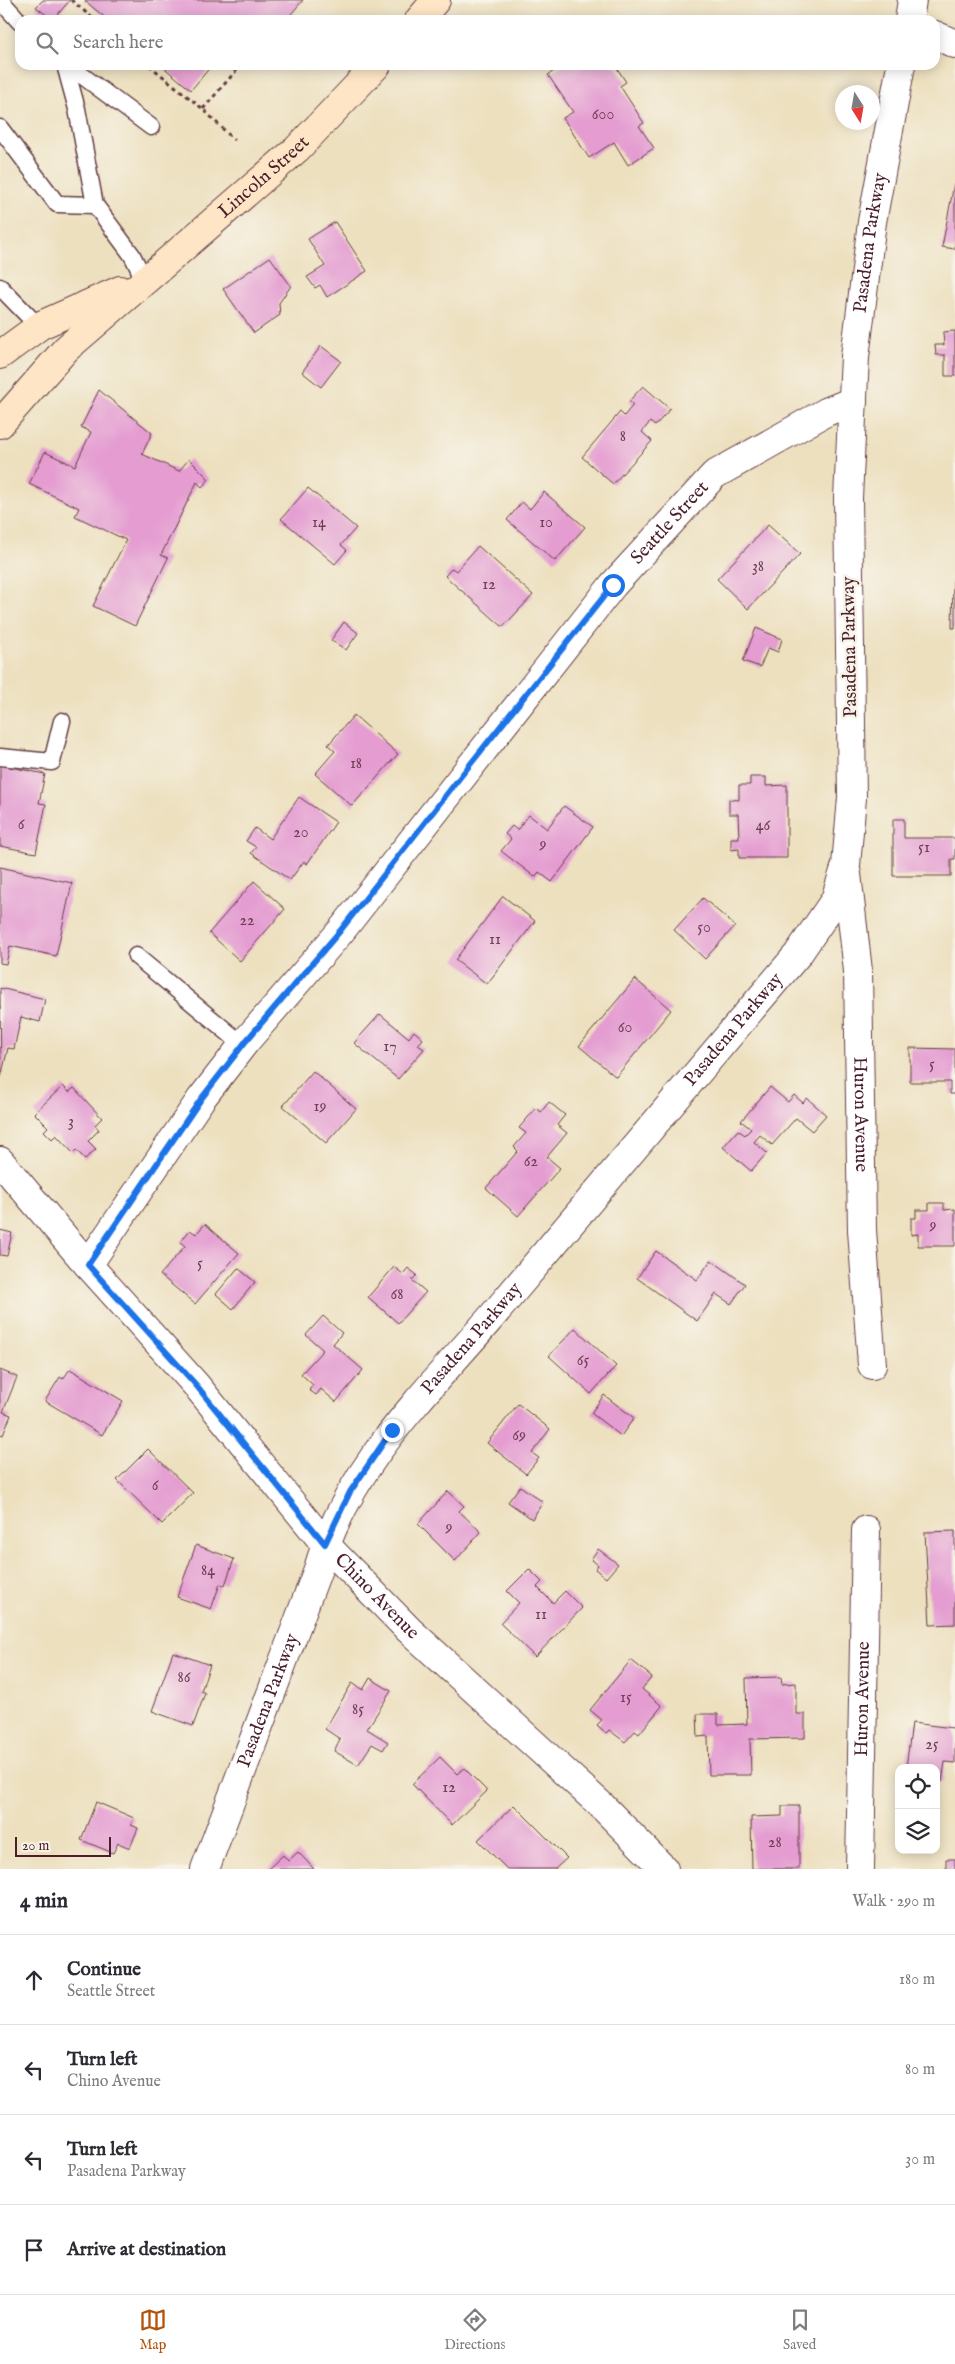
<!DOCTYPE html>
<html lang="en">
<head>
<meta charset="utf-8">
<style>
  body { margin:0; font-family:"IM FELL English",serif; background:#f7f7f7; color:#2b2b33 }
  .controls { position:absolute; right:15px; bottom:15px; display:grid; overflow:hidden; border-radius:10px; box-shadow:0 2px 12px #0003 }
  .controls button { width:45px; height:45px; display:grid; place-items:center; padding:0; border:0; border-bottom:1px solid #e1e1e2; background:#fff; color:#2b2b33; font:25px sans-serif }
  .compass { position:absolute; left:835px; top:85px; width:45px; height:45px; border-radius:50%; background:#fff; box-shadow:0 2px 12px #0003; rotate:169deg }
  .scale { position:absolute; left:15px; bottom:12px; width:96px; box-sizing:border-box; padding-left:5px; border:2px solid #4a1f2b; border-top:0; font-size:14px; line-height:18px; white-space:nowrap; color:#4a1f2b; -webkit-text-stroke:4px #f7f3e8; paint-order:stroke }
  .stop { position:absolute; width:15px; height:15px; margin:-11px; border:4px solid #1a73e8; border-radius:50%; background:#fff }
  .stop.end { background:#1a73e8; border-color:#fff; box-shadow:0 1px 5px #0008 }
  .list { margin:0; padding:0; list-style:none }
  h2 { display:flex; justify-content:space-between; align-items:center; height:65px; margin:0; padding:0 20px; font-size:21px }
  h2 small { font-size:16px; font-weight:400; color:#7c7c81 }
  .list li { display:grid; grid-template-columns:32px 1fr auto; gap:15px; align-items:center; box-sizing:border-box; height:90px; padding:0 20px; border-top:1px solid #e1e1e2 }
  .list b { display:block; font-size:19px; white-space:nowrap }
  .list p { margin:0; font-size:16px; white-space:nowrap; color:#7c7c81 }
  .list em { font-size:16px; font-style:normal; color:#7c7c81 }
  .icon { flex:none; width:28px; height:28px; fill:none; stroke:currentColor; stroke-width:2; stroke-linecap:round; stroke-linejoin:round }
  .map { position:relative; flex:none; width:955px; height:1869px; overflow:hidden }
  .search { position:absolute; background:#fff; box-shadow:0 2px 12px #0003; left:15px; right:15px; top:15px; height:55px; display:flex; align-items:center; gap:12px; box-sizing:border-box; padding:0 18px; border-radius:15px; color:#7c7c81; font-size:19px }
  .sheet { height:425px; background:#fff }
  nav { display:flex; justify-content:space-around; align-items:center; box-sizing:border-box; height:70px; border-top:1px solid #e1e1e2; background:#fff; font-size:14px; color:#7c7c81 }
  nav a { display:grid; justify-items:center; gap:2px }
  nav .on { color:#b45309 }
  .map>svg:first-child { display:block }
  .building { fill:#e49cd1 }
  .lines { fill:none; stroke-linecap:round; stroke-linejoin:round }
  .service-casing { stroke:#623c41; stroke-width:19 }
  .minor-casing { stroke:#623c41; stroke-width:30 }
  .secondary-casing { stroke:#623c41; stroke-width:30 }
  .path { stroke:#623c41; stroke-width:3; stroke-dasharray:4 4; stroke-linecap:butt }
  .service { stroke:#fff; stroke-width:16 }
  .minor { stroke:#fff; stroke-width:28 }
  .secondary { stroke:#fde5c5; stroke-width:28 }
  .route { stroke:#1a73e8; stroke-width:6 }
  .labels { text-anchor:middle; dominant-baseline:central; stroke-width:5; stroke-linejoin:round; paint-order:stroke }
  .number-label { font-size:16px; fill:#703e54 }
  .street-label { font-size:19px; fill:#4a1f2b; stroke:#f7f3e8 }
</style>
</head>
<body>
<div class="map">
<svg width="955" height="1869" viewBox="0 0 955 1869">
  <rect width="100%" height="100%" fill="#f7f3e8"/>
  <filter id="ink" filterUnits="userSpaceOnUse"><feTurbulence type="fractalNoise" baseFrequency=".02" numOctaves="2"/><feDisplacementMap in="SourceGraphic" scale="10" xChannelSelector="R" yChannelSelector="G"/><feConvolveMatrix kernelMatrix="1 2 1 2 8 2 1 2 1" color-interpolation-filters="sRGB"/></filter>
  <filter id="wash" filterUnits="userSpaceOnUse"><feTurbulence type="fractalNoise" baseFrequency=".0096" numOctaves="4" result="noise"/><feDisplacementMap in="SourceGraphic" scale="20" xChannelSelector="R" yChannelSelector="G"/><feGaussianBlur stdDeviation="1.12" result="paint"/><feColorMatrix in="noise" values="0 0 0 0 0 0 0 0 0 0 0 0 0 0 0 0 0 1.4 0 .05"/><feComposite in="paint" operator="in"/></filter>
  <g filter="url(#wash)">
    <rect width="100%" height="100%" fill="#ede0bf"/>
    <g id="blocks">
      <!-- building -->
      <path class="building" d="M43 0H70L53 20 36 7Z
        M84 0H303L286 20H108Z
        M161 65H212L191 90Z
        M563 65H615L626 82 620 86 644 123 639 126 654 148 628 165 614 142 589 158 563 118 573 112 548 75Z
        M954 184H955V249L942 247Z
        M335 222 367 271 327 297 320 285 315 288 307 277 325 266 308 239Z
        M270 257 291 286 279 303 280 315 254 333 223 289Z
        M955 331V376H945V355H936L935 345H944L943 332Z
        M321 346 341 361 321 387 302 372Z
        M643 386 670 409 655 426 650 422 642 432 652 441 613 484 582 457 620 412 624 416 633 405 629 401Z
        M99 390 152 433 142 454 179 471 189 459 209 479 202 487 197 482 161 555 168 558 135 626 93 606 126 540 75 516 79 508 29 484 45 452 75 466 91 432 81 427Z
        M308 488 356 528 341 545 347 550 335 564 281 519Z
        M544 492 585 527 555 561 507 520 522 502 530 509Z
        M768 525 800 554 748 609 717 579Z
        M478 546 533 595 503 627 445 576 452 568 456 571Z
        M953 581H955V628H952Z
        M344 622 358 633 346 650 331 640Z
        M756 628 782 639 778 652 768 648 760 667 743 661Z
        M354 715 398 754 352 806 315 774 335 751 328 745Z
        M0 765 45 774 39 803 46 804 36 853 0 846Z
        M750 777H766V786L787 785V858H739V849L731 850V838H739L738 814H729V799L739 800V785H750Z
        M299 797 336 822 307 864 304 861 290 880 251 853 256 847 246 841 255 828 270 839Z
        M564 806 593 827 552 882 539 872 535 877 501 851 511 839 505 834 512 826 517 830 529 815 547 829Z
        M893 819H904V838H955V859H951V876H893Z
        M0 867 72 883 56 956 10 946 6 964 0 963Z
        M254 881 285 909 240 961 209 933Z
        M503 896 535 921 487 984 455 960Z
        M703 898 735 926 705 959 674 930Z
        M635 979 671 1010 616 1077 579 1046Z
        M0 988 45 999 40 1022 21 1017 14 1049 8 1048 1 1077Z
        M380 1014 409 1038 414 1031 423 1039 418 1045 424 1049 398 1079 354 1043Z
        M910 1048 955 1049V1094H950V1082H910Z
        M313 1071 356 1109 326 1143 283 1106Z
        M63 1086 69 1092 74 1088 102 1118 95 1125 99 1130 88 1141 96 1149 85 1159 76 1150 73 1153 56 1135 52 1139 44 1131 48 1127 34 1113Z
        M770 1087 788 1102 794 1095 803 1103 807 1098 826 1115 812 1131 796 1118 772 1145 760 1135 754 1142 767 1153 751 1171 723 1147 738 1130 745 1135 751 1129 741 1121Z
        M549 1102 565 1115 557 1125 567 1133 547 1157 560 1168 518 1216 486 1188 518 1151 514 1147 526 1133 519 1128 536 1108 541 1112Z
        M929 1203H944V1210L955 1209V1246H918V1234L911 1235V1218H916V1210H929Z
        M205 1224 239 1253 195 1304 160 1275 185 1246 180 1242 190 1230 196 1234Z
        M0 1230 12 1233 7 1256 0 1255Z
        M656 1251 697 1280 711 1260 745 1284 731 1304 716 1294 697 1321 637 1278Z
        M394 1267 403 1274 408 1268 417 1275 412 1280 426 1292 398 1323 368 1297Z
        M238 1268 255 1282 233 1309 216 1294Z
        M323 1316 342 1333 333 1344 363 1370 336 1402 321 1389 316 1395 309 1390 313 1385 301 1374 323 1350 306 1335Z
        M575 1328 616 1366 591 1394 549 1356Z
        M70 1369 123 1401 102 1435 45 1401 60 1377 63 1379Z
        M0 1370 17 1377 3 1412 11 1415 3 1435 0 1434Z
        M604 1395 634 1418 621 1436 591 1413Z
        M518 1404 550 1429 532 1453 539 1458 526 1474 487 1443Z
        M148 1449 193 1493 162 1524 117 1480Z
        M520 1486 543 1502 532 1519 508 1502Z
        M448 1491 464 1506 459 1511 481 1532 455 1561 418 1524Z
        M955 1531V1624L930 1625 925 1532Z
        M196 1545 234 1559 225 1585 220 1584 211 1609 177 1597Z
        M598 1549 618 1564 606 1578 595 1569 598 1565 591 1559Z
        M529 1569 542 1582 537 1587 553 1603 565 1591 582 1608 535 1657 500 1623 519 1603 507 1591Z
        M173 1652 210 1665 201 1691 205 1693 193 1726 152 1711Z
        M631 1660 652 1677 642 1689 662 1706 639 1734 635 1731 625 1742 609 1730 606 1733 597 1725 602 1720 590 1710Z
        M781 1677 782 1684 796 1683V1714H805V1738L750 1739 751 1775H709L708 1736 698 1737 697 1714H718V1725L747 1724 746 1678Z
        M370 1678 391 1691 367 1729 388 1742 383 1750 372 1744 358 1765 334 1751 340 1739 325 1729 352 1683 363 1690Z
        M912 1723 953 1728 955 1724V1763L945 1762 942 1782 936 1781V1768H906Z
        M440 1757 457 1774 464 1768 487 1791 452 1825 412 1784Z
        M96 1802 134 1818 131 1825 138 1828 130 1848 118 1843 113 1853 81 1840Z
        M514 1805 567 1858 555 1869H507L478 1840Z
        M782 1806H799V1869H752L751 1817 782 1816Z
        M298 1852 314 1869H268L283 1855 288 1861Z
        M946 1859H955V1869H946Z"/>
    </g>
  </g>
  <g filter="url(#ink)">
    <use href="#blocks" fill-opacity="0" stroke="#623c41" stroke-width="1"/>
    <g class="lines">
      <!-- service casing -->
      <g class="service-casing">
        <path id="service" d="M0 0 20 22
          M65 65 77 109 95 205 132 255 144 279
          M68 65 151 127
          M0 128 57 204 95 205
          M0 287 39 327
          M0 757 52 762 62 721
          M136 956 243 1045"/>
      </g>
      <!-- minor casing -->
      <g class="minor-casing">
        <g id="minor">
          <path d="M909 20 912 0"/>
          <path d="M935 35 955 44"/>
          <path id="s1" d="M847 874 858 971 862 1230 872 1365"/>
          <path id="s2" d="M0 1161 81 1257 196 1385 325 1544 409 1630 601 1805 664 1869"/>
          <path id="s3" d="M88 1265 201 1099 246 1041 341 931 613 585 714 475 826 412 853 401"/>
          <path id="s4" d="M205 1869 318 1569C349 1461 436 1384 506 1300 603 1185 700 1069 798 954L835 900 846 865 852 798 848 498 855 357 872 222 901 65"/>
          <path id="s5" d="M860 1869 866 1530"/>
        </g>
      </g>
      <!-- secondary casing -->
      <g class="secondary-casing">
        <g id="secondary">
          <path d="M419 20 436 0"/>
          <path d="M0 355 41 325 120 290"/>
          <path id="s6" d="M0 424 66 349 297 149 377 65"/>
        </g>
      </g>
      <!-- path -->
      <path class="path" d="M71 0 95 20
        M149 65 203 109 234 140
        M203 109 241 65"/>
      <!-- service -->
      <use href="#service" class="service"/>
      <!-- minor -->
      <use href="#minor" class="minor"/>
      <!-- secondary -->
      <use href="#secondary" class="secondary"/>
    </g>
  </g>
  <g class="lines" filter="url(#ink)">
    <!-- route -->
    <path class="route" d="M392 1430 350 1492 325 1544 196 1385 88 1265 201 1099 246 1041 340 931 461 776 613 585"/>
  </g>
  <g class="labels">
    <!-- number labels -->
    <g class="number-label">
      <text x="603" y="115">600</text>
      <text x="623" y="437">8</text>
      <text x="319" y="523">14</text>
      <text x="546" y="523">10</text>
      <text x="758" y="567">38</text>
      <text x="489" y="585">12</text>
      <text x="356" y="764">18</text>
      <text x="21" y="825">6</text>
      <text x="763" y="826">46</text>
      <text x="301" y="833">20</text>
      <text x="543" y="845">9</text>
      <text x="924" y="848">51</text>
      <text x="247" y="921">22</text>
      <text x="704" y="928">50</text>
      <text x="495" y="940">11</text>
      <text x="625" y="1028">60</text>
      <text x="390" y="1047">17</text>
      <text x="932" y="1065">5</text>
      <text x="320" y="1107">19</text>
      <text x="71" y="1122">3</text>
      <text x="531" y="1162">62</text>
      <text x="933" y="1226">9</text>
      <text x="200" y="1264">5</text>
      <text x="397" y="1295">68</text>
      <text x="583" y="1361">65</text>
      <text x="519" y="1436">69</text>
      <text x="155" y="1486">6</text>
      <text x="449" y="1528">9</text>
      <text x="208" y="1571">84</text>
      <text x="541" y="1615">11</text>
      <text x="184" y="1678">86</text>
      <text x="626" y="1698">15</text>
      <text x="358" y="1710">85</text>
      <text x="932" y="1745">25</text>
      <text x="449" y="1788">12</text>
      <text x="775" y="1843">28</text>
    </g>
    <!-- street labels -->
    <g class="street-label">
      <text stroke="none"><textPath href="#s6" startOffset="362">Lincoln Street</textPath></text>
      <text stroke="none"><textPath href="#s4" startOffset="1830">Pasadena Parkway</textPath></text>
      <text stroke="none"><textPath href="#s3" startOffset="944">Seattle Street</textPath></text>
      <text transform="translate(850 647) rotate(-91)">Pasadena Parkway</text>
      <text stroke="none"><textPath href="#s4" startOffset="1005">Pasadena Parkway</textPath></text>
      <text stroke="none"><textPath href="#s1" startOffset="241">Huron Avenue</textPath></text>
      <text stroke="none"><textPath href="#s4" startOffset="600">Pasadena Parkway</textPath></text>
      <text stroke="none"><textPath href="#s2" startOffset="576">Chino Avenue</textPath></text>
      <text stroke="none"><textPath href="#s4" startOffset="180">Pasadena Parkway</textPath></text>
      <text stroke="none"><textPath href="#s5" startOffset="170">Huron Avenue</textPath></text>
    </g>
  </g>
</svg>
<div class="controls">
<button><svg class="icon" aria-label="locate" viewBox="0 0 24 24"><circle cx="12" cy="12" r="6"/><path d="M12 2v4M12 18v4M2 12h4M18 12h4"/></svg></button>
<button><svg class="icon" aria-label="layers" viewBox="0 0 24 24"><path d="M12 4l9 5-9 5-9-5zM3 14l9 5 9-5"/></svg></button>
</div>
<svg class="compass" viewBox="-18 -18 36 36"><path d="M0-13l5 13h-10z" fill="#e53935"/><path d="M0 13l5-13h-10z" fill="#7c7c81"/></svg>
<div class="scale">20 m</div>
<div class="stop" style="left:613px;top:585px"></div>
<div class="stop end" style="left:392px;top:1430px"></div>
<div class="search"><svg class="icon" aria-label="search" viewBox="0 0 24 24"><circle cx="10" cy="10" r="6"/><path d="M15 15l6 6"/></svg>Search here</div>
</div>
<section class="sheet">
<h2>4 min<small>Walk · 290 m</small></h2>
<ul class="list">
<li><svg class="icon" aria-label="ahead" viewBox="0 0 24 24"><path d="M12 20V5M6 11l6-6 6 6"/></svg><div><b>Continue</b><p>Seattle Street</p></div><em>180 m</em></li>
<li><svg class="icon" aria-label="left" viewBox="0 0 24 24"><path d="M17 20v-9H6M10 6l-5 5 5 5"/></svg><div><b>Turn left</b><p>Chino Avenue</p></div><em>80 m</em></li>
<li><svg class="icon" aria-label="left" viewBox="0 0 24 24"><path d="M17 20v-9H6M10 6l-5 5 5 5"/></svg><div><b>Turn left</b><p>Pasadena Parkway</p></div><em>30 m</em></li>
<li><svg class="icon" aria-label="arrive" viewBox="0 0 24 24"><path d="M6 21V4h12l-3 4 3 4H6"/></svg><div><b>Arrive at destination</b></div></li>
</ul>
</section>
<nav>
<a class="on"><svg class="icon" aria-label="map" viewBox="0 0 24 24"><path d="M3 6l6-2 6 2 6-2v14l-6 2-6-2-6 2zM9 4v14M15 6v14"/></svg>Map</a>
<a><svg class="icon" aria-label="directions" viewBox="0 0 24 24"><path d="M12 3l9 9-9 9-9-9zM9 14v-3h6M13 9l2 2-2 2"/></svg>Directions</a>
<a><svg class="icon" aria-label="saved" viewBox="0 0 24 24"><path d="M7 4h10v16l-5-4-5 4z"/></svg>Saved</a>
</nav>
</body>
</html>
